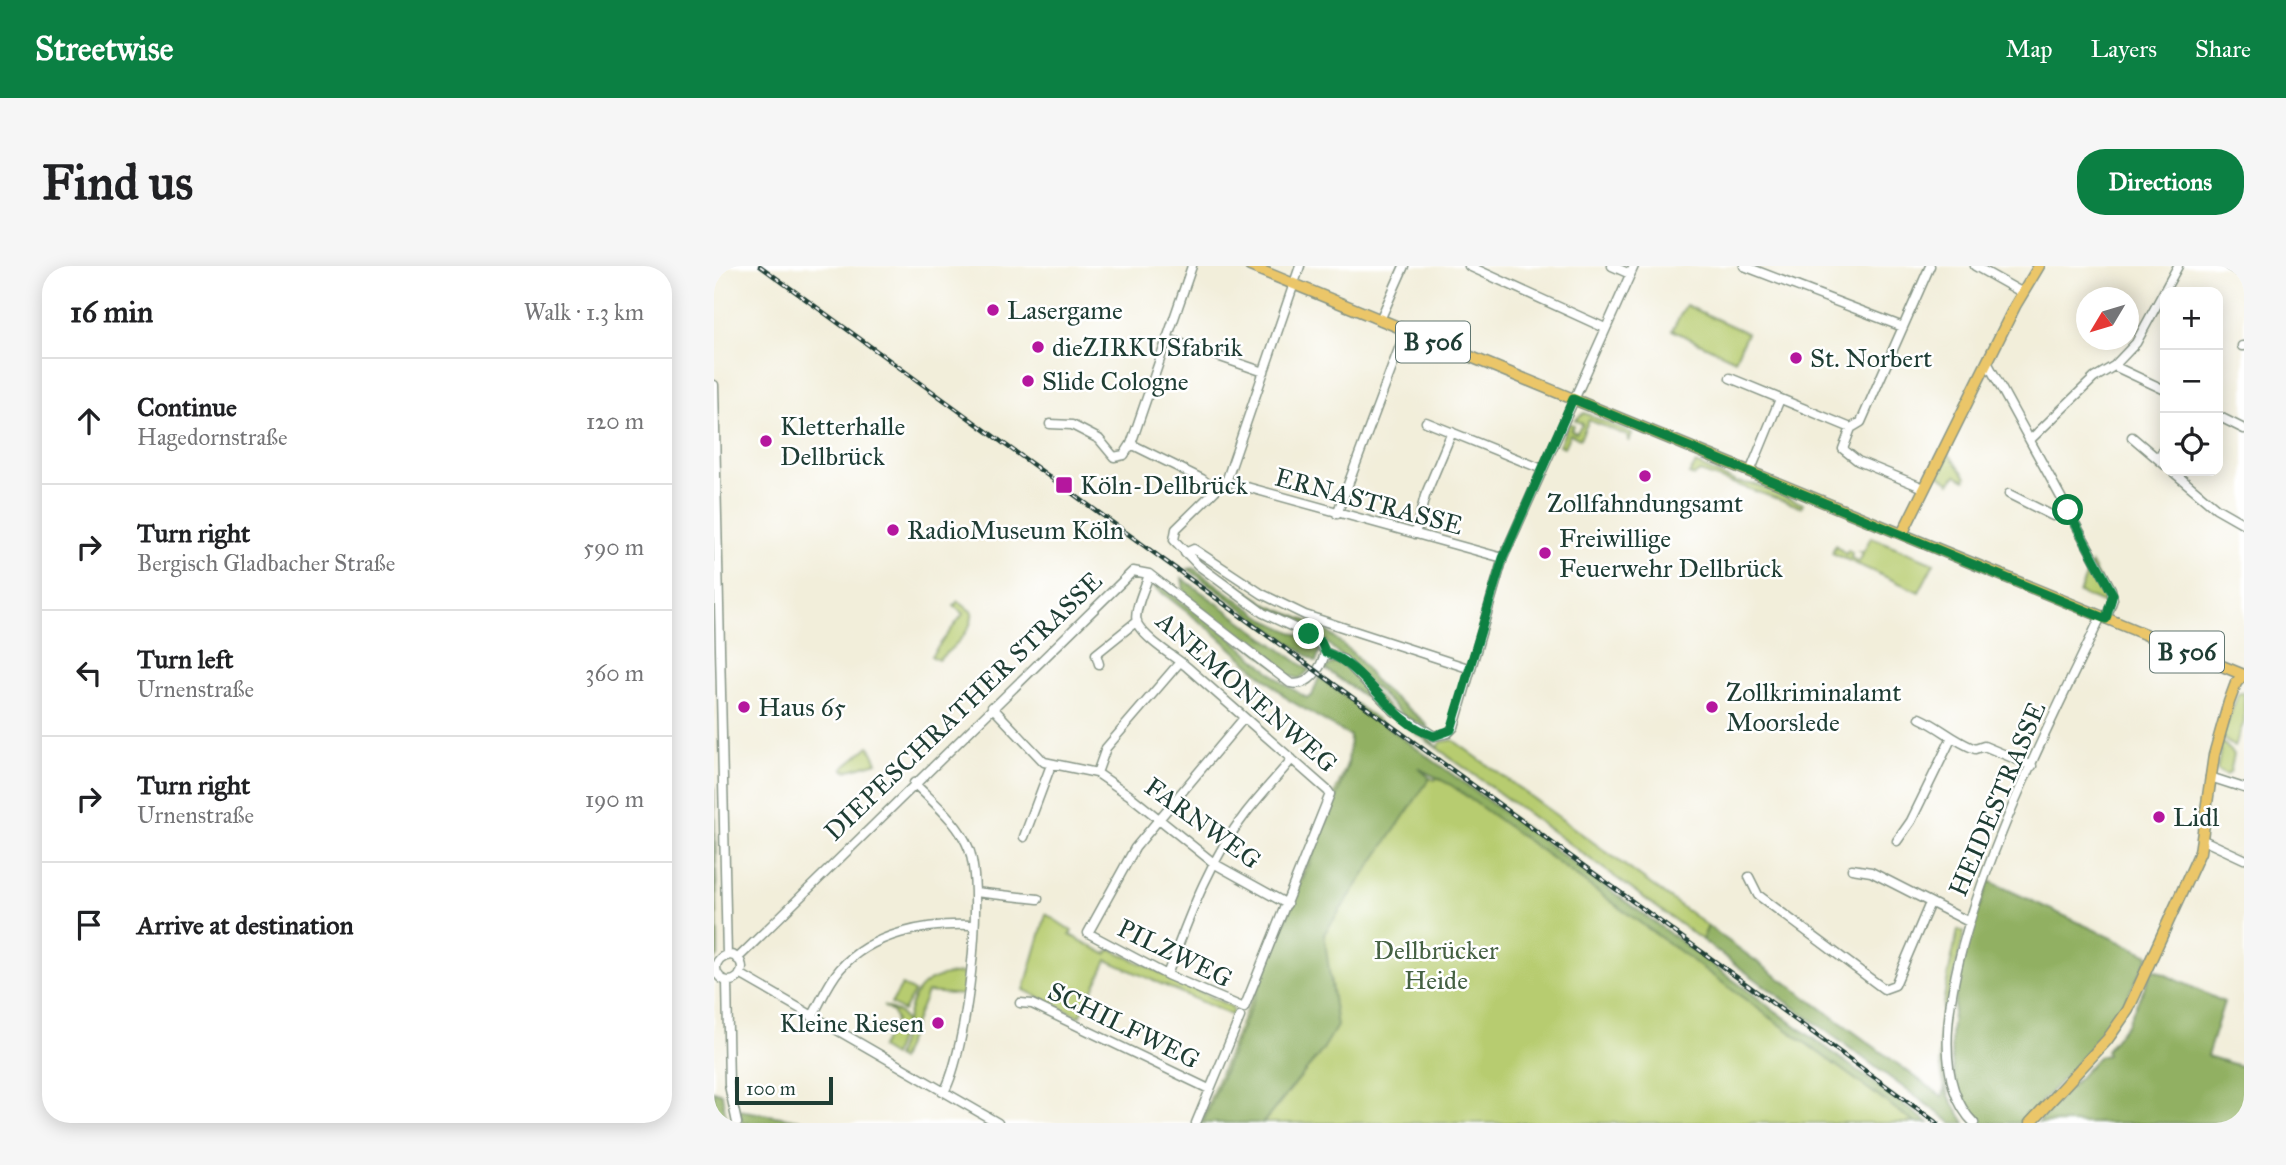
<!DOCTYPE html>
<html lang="en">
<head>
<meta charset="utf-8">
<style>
  body { margin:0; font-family:"IM FELL Great Primer",serif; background:#f6f6f6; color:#202124 }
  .controls { position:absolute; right:21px; top:21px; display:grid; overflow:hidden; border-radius:14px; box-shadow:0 4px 18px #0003 }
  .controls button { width:63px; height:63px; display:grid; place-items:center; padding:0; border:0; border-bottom:2px solid #e0e0e0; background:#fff; color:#202124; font:35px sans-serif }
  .compass { position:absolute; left:1362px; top:21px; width:63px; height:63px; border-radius:50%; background:#fff; box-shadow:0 4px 18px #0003; rotate:232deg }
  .scale { position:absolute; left:21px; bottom:18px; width:98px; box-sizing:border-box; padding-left:7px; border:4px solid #1f3d34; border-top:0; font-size:19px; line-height:24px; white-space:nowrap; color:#1f3d34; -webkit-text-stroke:5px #fff; paint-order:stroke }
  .stop { position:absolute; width:21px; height:21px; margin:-16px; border:5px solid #0b8043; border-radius:50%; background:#fff }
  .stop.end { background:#0b8043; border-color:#fff; box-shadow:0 2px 7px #0008 }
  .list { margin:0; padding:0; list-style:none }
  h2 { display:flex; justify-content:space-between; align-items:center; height:91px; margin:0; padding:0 28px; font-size:30px }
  h2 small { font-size:23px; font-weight:400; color:#757577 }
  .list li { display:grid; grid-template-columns:46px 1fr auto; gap:21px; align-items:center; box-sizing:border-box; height:126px; padding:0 28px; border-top:2px solid #e0e0e0 }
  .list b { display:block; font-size:26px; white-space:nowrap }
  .list p { margin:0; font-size:23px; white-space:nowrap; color:#757577 }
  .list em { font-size:23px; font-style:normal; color:#757577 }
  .icon { flex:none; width:38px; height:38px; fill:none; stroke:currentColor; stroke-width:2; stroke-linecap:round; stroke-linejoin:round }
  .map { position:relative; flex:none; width:1530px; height:857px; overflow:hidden; border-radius:28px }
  header { display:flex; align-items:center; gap:42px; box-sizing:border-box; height:98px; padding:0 35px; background:#0b8043; color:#fff }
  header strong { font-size:33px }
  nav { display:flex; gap:38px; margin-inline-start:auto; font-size:24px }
  .intro { display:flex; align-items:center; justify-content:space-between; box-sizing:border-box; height:168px; padding:0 42px }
  h1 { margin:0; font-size:49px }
  .button { padding:18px 32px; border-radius:28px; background:#0b8043; color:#fff; font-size:24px; font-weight:700 }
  main { display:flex; gap:42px; padding:0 42px }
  aside { flex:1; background:#fff; border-radius:28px; box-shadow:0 4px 18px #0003 }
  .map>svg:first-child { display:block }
  .green { fill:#b7cc6f; stroke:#6b8452; stroke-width:2 }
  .forest { fill:#91b062; stroke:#58764b; stroke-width:2 }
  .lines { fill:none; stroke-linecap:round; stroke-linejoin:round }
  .minor-casing { stroke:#889687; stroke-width:11 }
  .major-casing { stroke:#889687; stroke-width:13 }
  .minor { stroke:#fff; stroke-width:8 }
  .major { stroke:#ebc669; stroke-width:10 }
  .rail-casing { stroke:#1f3d34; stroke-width:4.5 }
  .rail { stroke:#fff; stroke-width:2; stroke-dasharray:5; stroke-linecap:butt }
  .route { stroke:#0b8043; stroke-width:9 }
  .poi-dot { fill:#b5179e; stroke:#fff; stroke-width:2.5 }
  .labels { text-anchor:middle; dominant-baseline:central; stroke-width:5; stroke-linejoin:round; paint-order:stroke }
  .shield { fill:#fff; stroke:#627771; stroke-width:2 }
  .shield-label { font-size:24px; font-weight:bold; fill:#1f3d34 }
  .poi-label { font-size:26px; fill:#1f3d34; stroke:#fff; text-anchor:start }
  .street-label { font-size:26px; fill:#1f3d34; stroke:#fff }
  .park-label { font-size:26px; fill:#456143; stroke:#fff }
</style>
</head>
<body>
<header>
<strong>Streetwise</strong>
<nav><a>Map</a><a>Layers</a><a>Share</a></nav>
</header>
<div class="intro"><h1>Find us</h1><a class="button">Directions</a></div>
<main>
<aside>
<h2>16 min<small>Walk · 1.3 km</small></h2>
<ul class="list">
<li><svg class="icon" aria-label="ahead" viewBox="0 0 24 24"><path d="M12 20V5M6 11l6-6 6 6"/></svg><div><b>Continue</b><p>Hagedornstraße</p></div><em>120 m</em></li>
<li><svg class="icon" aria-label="right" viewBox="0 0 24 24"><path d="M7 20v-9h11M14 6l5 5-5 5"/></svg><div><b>Turn right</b><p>Bergisch Gladbacher Straße</p></div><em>590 m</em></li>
<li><svg class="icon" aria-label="left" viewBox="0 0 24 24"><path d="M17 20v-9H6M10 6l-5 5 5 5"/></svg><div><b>Turn left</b><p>Urnenstraße</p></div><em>360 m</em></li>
<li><svg class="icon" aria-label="right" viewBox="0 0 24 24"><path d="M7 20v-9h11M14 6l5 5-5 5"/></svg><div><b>Turn right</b><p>Urnenstraße</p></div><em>190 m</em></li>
<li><svg class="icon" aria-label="arrive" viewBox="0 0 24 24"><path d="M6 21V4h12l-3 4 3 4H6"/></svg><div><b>Arrive at destination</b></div></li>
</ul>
</aside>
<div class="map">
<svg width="1530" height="857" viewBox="0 0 1530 857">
  <rect width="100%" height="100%" fill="#fff"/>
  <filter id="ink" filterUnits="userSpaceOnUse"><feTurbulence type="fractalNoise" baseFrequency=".0143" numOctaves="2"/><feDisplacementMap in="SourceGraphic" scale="14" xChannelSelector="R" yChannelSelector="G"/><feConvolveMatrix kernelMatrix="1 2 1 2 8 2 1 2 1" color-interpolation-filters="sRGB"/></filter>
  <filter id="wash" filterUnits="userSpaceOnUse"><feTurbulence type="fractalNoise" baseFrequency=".00686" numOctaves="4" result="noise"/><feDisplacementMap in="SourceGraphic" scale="28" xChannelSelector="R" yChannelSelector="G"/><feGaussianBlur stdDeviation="1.57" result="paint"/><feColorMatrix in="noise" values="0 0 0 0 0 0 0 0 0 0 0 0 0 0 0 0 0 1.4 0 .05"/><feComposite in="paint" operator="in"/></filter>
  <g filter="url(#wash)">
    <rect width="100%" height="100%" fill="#f2eeda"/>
    <!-- green -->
    <path class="green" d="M972 39 1033 67 1021 94 958 64Z
      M870 147 918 167 915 176 914 170 875 154 866 173 856 168 850 181 845 179 855 157 860 159 857 164 862 167 869 158 861 154Z
      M1235 188 1252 211 1251 214 1242 209 1236 217 1225 209Z
      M982 198 1022 216 1043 219 1089 238 1087 241 986 206 980 210 975 208Z
      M1157 271 1220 297 1205 326 1118 287 1121 279 1132 288 1134 284 1138 286 1137 292 1145 296 1149 288 1145 285H1150Z
      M1377 298 1392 326 1391 338 1365 327Z
      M244 335 258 346C261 364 236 384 224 394L217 390 249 348 240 340Z
      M1530 426V456L1520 481 1508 472 1524 428Z
      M739 474 994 660 988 674 723 482 727 476Z
      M642 476 712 517 716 512 721 514 728 505 1201 857H486Z
      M1508 476 1520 488 1516 507 1512 509 1503 504Z
      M155 480 163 496 132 505 129 502Z
      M332 648 358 665 356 669 392 688 397 683 518 741 519 750 393 694 366 751 310 724Z
      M1244 664 1250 666C1238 720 1218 781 1237 835 1212 790 1234 712 1244 664Z
      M251 707 249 729 213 726 186 794 182 791C200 746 187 709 251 707Z
      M188 719 200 726 189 745 177 738Z
      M169 740 186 747 191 755 179 790 166 782 182 755 179 747Z"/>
    <!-- forest -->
    <path class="forest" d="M479 302 554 355 603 378 606 384 602 396 474 303Z
      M508 309 556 340 608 361 641 389 664 419 711 456 715 463 690 450 606 370 548 342Z
      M468 312 595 404 586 413 571 408 476 333 470 325Z
      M444 318 515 370 569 417 593 432 598 430 605 411 1215 857H1201L737 519 704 502 716 512 610 668 623 760 608 785 549 857H489L625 526 634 498 636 470 575 434 498 365 438 319Z
      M621 396 633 400 686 453 718 475 723 482 610 402Z
      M0 521 4 690 0 694Z
      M1275 615 1435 689 1400 757 1308 857H1271C1265 851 1257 845 1252 838 1216 784 1254 671 1275 615Z
      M994 660 1229 831 1230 822 1251 857H1238L988 674Z
      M1439 703 1510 736 1493 790 1530 801V857H1324L1384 791 1393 789 1392 784 1413 758Z
      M0 825 8 828 13 857H0Z
      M25 844 104 857H28Z"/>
  </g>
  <g filter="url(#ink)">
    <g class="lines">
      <!-- minor casing -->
      <g class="minor-casing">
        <path id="minor" d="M586 0 513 213 462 263 460 274 484 299 549 347 602 372 611 386 630 394 680 445 720 470 734 467 740 461 789 292 920 0
          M755 0 891 62
          M898 0 916 8
          M1030 0 1189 61
          M1261 0 1309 27
          M1515 0 1530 8
          M666 54 690 0
          M454 73 550 106
          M1528 80H1530
          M1273 96 1397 323 1399 333 1392 353
          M1400 100 1422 77 1464 0
          M1016 112 1137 162
          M0 119 13 690
          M1504 150 1530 163
          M712 156 828 203
          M336 158 358 159 385 173 400 191 410 189 417 178 478 0
          M1137 162 1147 156 1216 0
          M1137 162 1129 183 1144 195 1210 222
          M1418 171 1451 199
          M1316 174 1380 112 1400 100 1451 124
          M417 178 488 213 502 224
          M1445 193 1451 180
          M1458 205 1502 242 1530 258
          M1036 206 1066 133
          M511 215 789 292
          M1295 228 1339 250 1354 244
          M623 248 692 64
          M701 268 711 230 738 166
          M471 287 480 283 548 328 591 349 757 403
          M435 308C432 320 417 348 424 359 434 375 458 389 473 401 520 442 567 484 614 525L616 528 530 742 453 709 374 667 421 582 530 452
          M385 398 382 388 423 355
          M278 441 330 496 383 507 415 529 501 598 573 638
          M1206 452C1228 462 1238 474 1261 483L1270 480 1318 500
          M383 507 392 482 466 396
          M1496 511 1530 522
          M200 517C220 537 245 557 255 583 271 626 253 785 230 826
          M310 571 337 499
          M1489 574 1530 593
          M1183 575 1197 555 1237 473
          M1138 603 1157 606 1255 656
          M1035 611 1044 629 1170 723 1181 719 1216 637
          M261 626 324 633
          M2 702a13 13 0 1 1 26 0a13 13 0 1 1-26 0Z
          M23 693 419 305 435 308 576 417C594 422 608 402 611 386
          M26 708 284 857
          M453 709C474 654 495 594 532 547 546 529 563 511 578 493
          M13 715 15 819 23 857
          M306 737 318 738 495 823
          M98 751C107 735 114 717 126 703 157 667 213 657 258 659
          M482 857 526 751
          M1260 857C1168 766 1342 450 1387 350"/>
      </g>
      <!-- major casing -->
      <g class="major-casing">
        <path id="major" d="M536 0 1530 409
          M1188 268 1301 40 1325 0
          M1316 857 1393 774 1414 744 1486 586 1500 489 1515 436 1522 417 1529 409"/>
      </g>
      <!-- minor -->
      <use href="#minor" class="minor"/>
      <!-- major -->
      <use href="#major" class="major"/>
      <!-- rail casing -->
      <g class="rail-casing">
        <path id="rail" d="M46 0 1223 857"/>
      </g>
      <!-- rail -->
      <use href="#rail" class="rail"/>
    </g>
  </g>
  <g class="lines" filter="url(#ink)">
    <!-- route -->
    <path class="route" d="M595 368 607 376 611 386C655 401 674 456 720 470L737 464 789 292 859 133 1392 353 1399 328 1354 244"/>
  </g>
  <!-- markers -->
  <g class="poi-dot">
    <circle cx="279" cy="44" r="7"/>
    <circle cx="324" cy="81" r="7"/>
    <circle cx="1082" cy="92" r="7"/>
    <circle cx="314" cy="115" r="7"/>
    <circle cx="52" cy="175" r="7"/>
    <circle cx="931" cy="210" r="7"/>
    <rect x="341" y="210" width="18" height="18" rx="3.5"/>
    <circle cx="179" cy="264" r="7"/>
    <circle cx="831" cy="287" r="7"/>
    <circle cx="30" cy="441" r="7"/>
    <circle cx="998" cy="441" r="7"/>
    <circle cx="1445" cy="551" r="7"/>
    <circle cx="224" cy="757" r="7"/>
  </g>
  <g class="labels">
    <!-- shield labels -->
    <g class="shield">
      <rect x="682" y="55.5" width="74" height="41" rx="5"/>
      <rect x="1436" y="365.5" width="74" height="41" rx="5"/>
    </g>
    <g class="shield-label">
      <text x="719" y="76">B 506</text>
      <text x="1473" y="386">B 506</text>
    </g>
    <!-- poi labels -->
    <g class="poi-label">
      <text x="293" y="44">Lasergame</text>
      <text x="338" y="81">dieZIRKUSfabrik</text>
      <text x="1096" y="92">St. Norbert</text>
      <text x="328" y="115">Slide Cologne</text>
      <text x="66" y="160">Kletterhalle<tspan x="66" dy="30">Dellbrück</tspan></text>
      <text x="366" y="219">Köln-Dellbrück</text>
      <text x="931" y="237" text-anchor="middle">Zollfahndungsamt</text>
      <text x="193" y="264">RadioMuseum Köln</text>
      <text x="845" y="272">Freiwillige<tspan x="845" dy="30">Feuerwehr Dellbrück</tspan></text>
      <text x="1012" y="426">Zollkriminalamt<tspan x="1012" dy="30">Moorslede</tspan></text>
      <text x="44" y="441">Haus 65</text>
      <text x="1459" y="551">Lidl</text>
      <text x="210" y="757" text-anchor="end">Kleine Riesen</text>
    </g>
    <!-- street labels -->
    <g class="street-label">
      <text transform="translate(655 235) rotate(15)">ERNASTRASSE</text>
      <text transform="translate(533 426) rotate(41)">ANEMONENWEG</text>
      <text transform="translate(249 440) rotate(-44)">DIEPESCHRATHER STRASSE</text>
      <text transform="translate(1283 533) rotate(-67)">HEIDESTRASSE</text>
      <text transform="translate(489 557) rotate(36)">FARNWEG</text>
      <text transform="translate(461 687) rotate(26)">PILZWEG</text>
      <text transform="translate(410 759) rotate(26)">SCHILFWEG</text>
    </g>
    <!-- park labels -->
    <g class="park-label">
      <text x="722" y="684">Dellbrücker<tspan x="722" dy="30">Heide</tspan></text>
    </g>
  </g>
</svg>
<div class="controls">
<button>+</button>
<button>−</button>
<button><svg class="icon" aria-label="locate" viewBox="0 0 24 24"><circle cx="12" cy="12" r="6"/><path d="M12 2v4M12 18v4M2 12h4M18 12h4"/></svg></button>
</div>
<svg class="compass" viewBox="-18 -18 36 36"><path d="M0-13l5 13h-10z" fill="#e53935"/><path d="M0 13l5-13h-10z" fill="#757577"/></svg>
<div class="scale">100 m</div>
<div class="stop" style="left:1354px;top:244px"></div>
<div class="stop end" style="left:595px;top:368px"></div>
</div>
</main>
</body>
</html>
